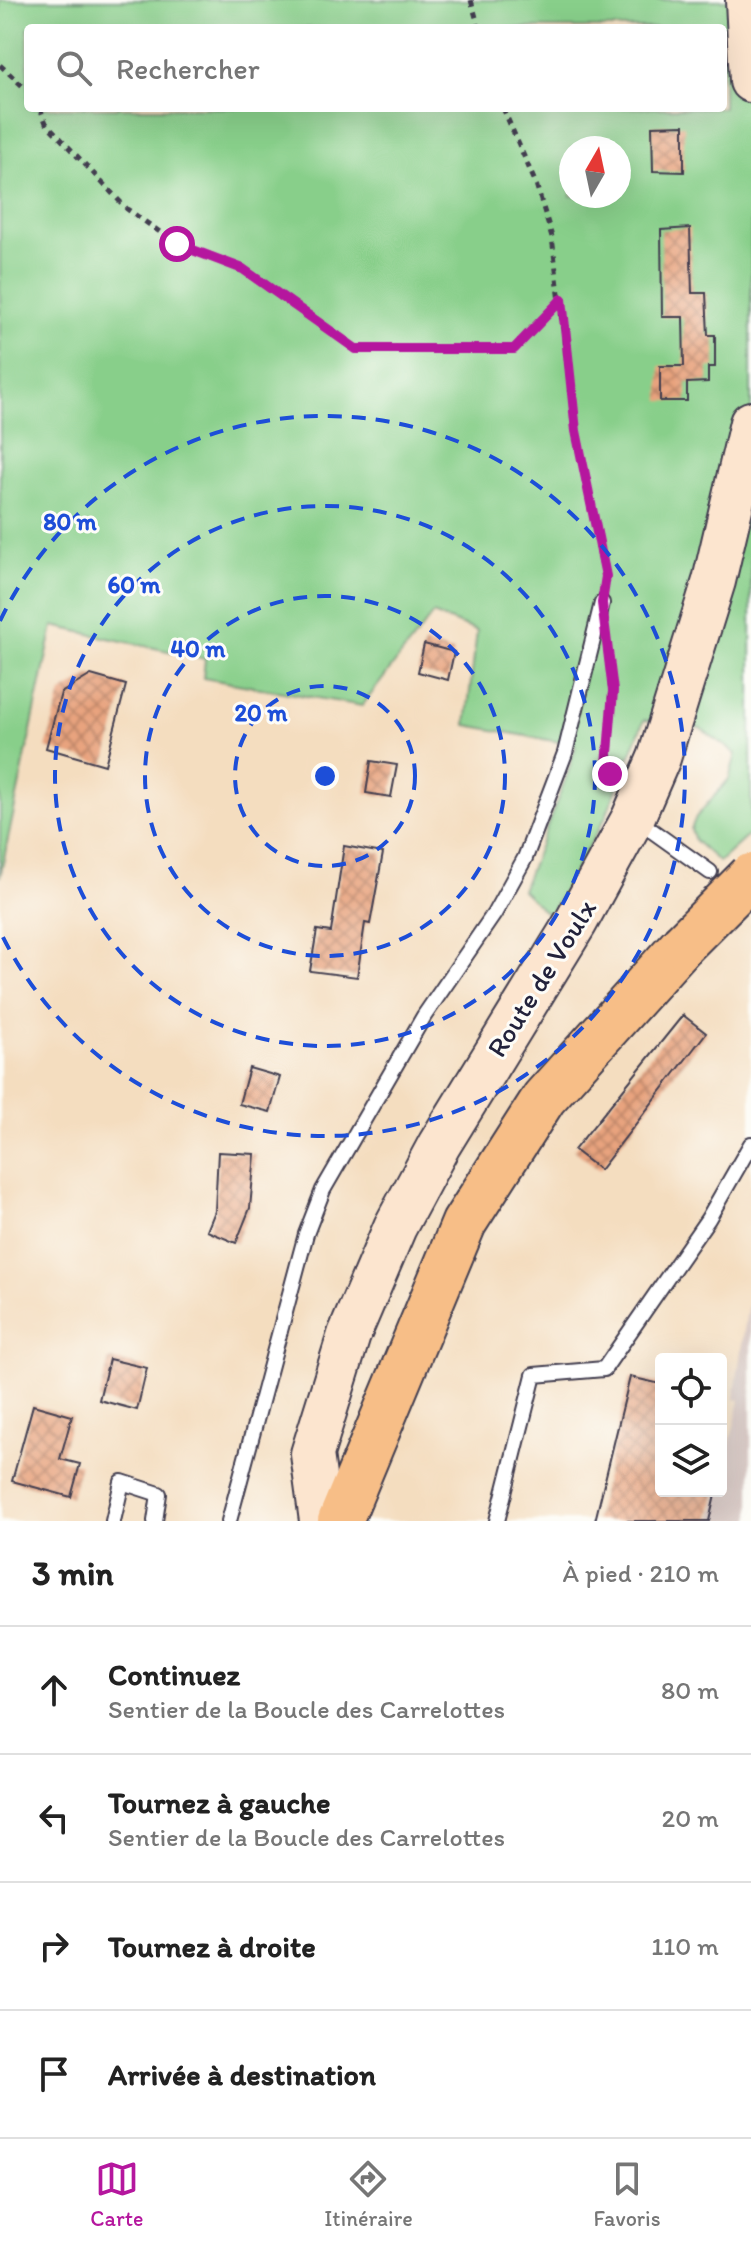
<!DOCTYPE html>
<html lang="fr">
<head>
<meta charset="utf-8">
<style>
  body { margin:0; font-family:Itim,sans-serif; background:#f2f2f2; color:#222 }
  .controls { position:absolute; right:24px; bottom:24px; display:grid; overflow:hidden; border-radius:8px; box-shadow:0 8px 32px #0002 }
  .controls button { width:72px; height:72px; display:grid; place-items:center; padding:0; border:0; border-bottom:2px solid #e0e0e0; background:#fff; color:#222; font:40px sans-serif }
  .compass { position:absolute; left:559px; top:136px; width:72px; height:72px; border-radius:50%; background:#fff; box-shadow:0 8px 32px #0002; rotate:9deg }
  .stop { position:absolute; width:24px; height:24px; margin:-18px; border:6px solid #b5179e; border-radius:50%; background:#fff }
  .stop.end { background:#b5179e; border-color:#fff; box-shadow:0 2px 8px #0008 }
  .list { margin:0; padding:0; list-style:none }
  h2 { display:flex; justify-content:space-between; align-items:center; height:104px; margin:0; padding:0 32px; font-size:34px }
  h2 small { font-size:26px; font-weight:400; color:#767676 }
  .list li { display:grid; grid-template-columns:52px 1fr auto; gap:24px; align-items:center; box-sizing:border-box; height:128px; padding:0 32px; border-top:2px solid #e0e0e0 }
  .list b { display:block; font-size:30px; white-space:nowrap }
  .list p { margin:0; font-size:26px; white-space:nowrap; color:#767676 }
  .list em { font-size:26px; font-style:normal; color:#767676 }
  .icon { flex:none; width:44px; height:44px; fill:none; stroke:currentColor; stroke-width:2; stroke-linecap:round; stroke-linejoin:round }
  .map { position:relative; flex:none; width:751px; height:1521px; overflow:hidden }
  .search { position:absolute; background:#fff; box-shadow:0 8px 32px #0002; left:24px; right:24px; top:24px; height:88px; display:flex; align-items:center; gap:20px; box-sizing:border-box; padding:0 28px; border-radius:8px; color:#767676; font-size:30px }
  .sheet { height:616px; background:#fff }
  nav { display:flex; justify-content:space-around; align-items:center; box-sizing:border-box; height:112px; border-top:2px solid #e0e0e0; background:#fff; font-size:22px; color:#767676 }
  nav a { display:grid; justify-items:center; gap:4px }
  nav .on { color:#b5179e }
  .map>svg:first-child { display:block }
  .railway { fill:#d1c0bc }
  .grass { fill:#88cf8a; stroke:#557862; stroke-width:2; fill-rule:evenodd }
  .building { fill:url(#building-cross-hatch) }
  .lines { fill:none; stroke-linecap:round; stroke-linejoin:round }
  .service-casing { stroke:#423e4f; stroke-width:18 }
  .secondary-casing { stroke:#423e4f; stroke-width:46 }
  .primary-casing { stroke:#423e4f; stroke-width:48 }
  .path { stroke:#423e4f; stroke-width:5; stroke-dasharray:6 6; stroke-linecap:butt }
  .service { stroke:#fff; stroke-width:14 }
  .secondary { stroke:#fce5cf; stroke-width:42 }
  .primary { stroke:#f7be87; stroke-width:44 }
  .primary-bridge-casing { stroke:#423e4f; stroke-width:48; stroke-linecap:butt }
  .primary-bridge { stroke:#f7be87; stroke-width:44 }
  .route { stroke:#b5179e; stroke-width:10 }
  .ring { fill:none; stroke:#1d4ed8; stroke-width:4; stroke-dasharray:14 10 }
  .labels { text-anchor:middle; dominant-baseline:central; stroke-width:6; stroke-linejoin:round; paint-order:stroke }
  .street-label { font-size:28px; fill:#22223b; stroke:#fdfcf7 }
  .centre { fill:#1d4ed8; stroke:#fdfcf7; stroke-width:4 }
  .ring-label { font-size:24px; text-anchor:middle; font-weight:bold; fill:#1d4ed8; stroke:#fdfcf7; stroke-width:6; stroke-linejoin:round; paint-order:stroke }
</style>
</head>
<body>
<div class="map">
<svg width="751" height="1521" viewBox="0 0 751 1521">
  <defs>
    <pattern id="building-cross-hatch" width="8" height="8" patternUnits="userSpaceOnUse" patternTransform="scale(2)"><rect width="8" height="8" fill="#e8a37e"/><path d="M0 0l8 8M0 8l8-8" fill="none" stroke="#bc8468"/></pattern>
  </defs>
  <rect width="100%" height="100%" fill="#fdfcf7"/>
  <filter id="ink" filterUnits="userSpaceOnUse"><feTurbulence type="fractalNoise" baseFrequency=".0125" numOctaves="2"/><feDisplacementMap in="SourceGraphic" scale="16" xChannelSelector="R" yChannelSelector="G"/><feConvolveMatrix kernelMatrix="1 2 1 2 8 2 1 2 1" color-interpolation-filters="sRGB"/></filter>
  <filter id="wash" filterUnits="userSpaceOnUse"><feTurbulence type="fractalNoise" baseFrequency=".006" numOctaves="4" result="noise"/><feDisplacementMap in="SourceGraphic" scale="32" xChannelSelector="R" yChannelSelector="G"/><feGaussianBlur stdDeviation="1.8" result="paint"/><feColorMatrix in="noise" values="0 0 0 0 0 0 0 0 0 0 0 0 0 0 0 0 0 1.4 0 .05"/><feComposite in="paint" operator="in"/></filter>
  <g filter="url(#wash)">
    <rect width="100%" height="100%" fill="#f4ddbf"/>
    <!-- railway -->
    <path class="railway" d="M751 1282V1521H711L740 1400 734 1399Z"/>
    <!-- grass -->
    <path class="grass" d="M0 0H751V833L719 862 695 841 691 829 696 817 729 779 736 754 700 728 644 720 605 818 549 916 522 890 568 773 576 745 466 725 477 631 433 614 362 706 203 678 205 659 53 626 0 877ZM28 28H723V108H28ZM571 148H619V196H571Z"/>
    <g id="blocks">
      <!-- building -->
      <path class="building" d="M684 125V172L653 171 652 126Z
        M690 228 692 293H706L708 335H715V367H708V382L687 383V401H660V366H684L683 317H662L661 230Z
        M424 644 454 652 448 680 418 672Z
        M91 675 126 685 105 765 46 748 61 693Z
        M371 761 397 765 391 797 366 793Z
        M344 846 383 853 370 924 365 923 357 977 310 971 317 930 331 932Z
        M683 1015 706 1033 600 1170 574 1150Z
        M249 1068 280 1077 270 1112 239 1104Z
        M218 1152 255 1154 250 1208 236 1243 207 1231 215 1211Z
        M109 1359 147 1368 137 1410 99 1400Z
        M630 1377 661 1384V1491H716L709 1521H595Z
        M33 1405 72 1416 60 1459 80 1464 71 1497 12 1481Z"/>
    </g>
  </g>
  <g filter="url(#ink)">
    <use href="#blocks" fill-opacity="0" stroke="#423e4f" stroke-width="2"/>
    <g class="lines">
      <!-- service casing -->
      <g class="service-casing">
        <path id="service" d="M637 820 710 872
          M113 1521 122 1482 159 1494 155 1521
          M229 1521 306 1234 323 1190 424 1016 494 914 525 858 565 753 602 603
          M497 1521 534 1375 604 1369 708 1219 751 1144"/>
      </g>
      <!-- secondary casing -->
      <g class="secondary-casing">
        <path id="secondary" d="M747 0 751 81
          M321 1521 312 1454 349 1335 395 1227 439 1145 576 922 633 818 659 758 714 581 751 423"/>
      </g>
      <!-- primary casing -->
      <g class="primary-casing">
        <path id="primary" d="M340 1521 464 1223 544 1098 682 945"/>
      </g>
      <!-- path -->
      <path class="path" d="M471 0 479 28
        M0 65 28 91
        M40 108 46 123 127 209 177 244 243 269 356 349H514L561 300
        M503 108 536 184 552 237 576 431 606 576 605 584
        M610 670C613 693 606 766 613 778"/>
      <!-- service -->
      <use href="#service" class="service"/>
      <!-- secondary -->
      <use href="#secondary" class="secondary"/>
      <!-- primary -->
      <use href="#primary" class="primary"/>
      <!-- primary-bridge casing -->
      <g class="primary-bridge-casing">
        <path id="primary-bridge" d="M682 945 751 876"/>
      </g>
      <!-- primary-bridge -->
      <use href="#primary-bridge" class="primary-bridge"/>
    </g>
  </g>
  <g class="lines" filter="url(#ink)">
    <!-- route -->
    <path class="route" d="M177 244 243 269 356 349H514L562 299 576 431 606 576 602 603 613 691 607 765 610 774"/>
  </g>
  <!-- distance rings -->
  <g class="ring">
    <circle cx="325" cy="776" r="90"/>
    <circle cx="325" cy="776" r="180"/>
    <circle cx="325" cy="776" r="270"/>
    <path d="M0 621A360 360 0 1 1 0 931"/>
  </g>
  <g class="labels">
    <!-- street labels -->
    <g class="street-label">
      <text transform="translate(541 978) rotate(-58)">Route de Voulx</text>
    </g>
  </g>
  <circle cx="325" cy="776" r="12" class="centre"/>
  <g class="ring-label">
    <text x="70" y="530">80 m</text>
    <text x="134" y="593">60 m</text>
    <text x="198" y="657">40 m</text>
    <text x="261" y="721">20 m</text>
  </g>
</svg>
<div class="controls">
<button><svg class="icon" aria-label="locate" viewBox="0 0 24 24"><circle cx="12" cy="12" r="6"/><path d="M12 2v4M12 18v4M2 12h4M18 12h4"/></svg></button>
<button><svg class="icon" aria-label="layers" viewBox="0 0 24 24"><path d="M12 4l9 5-9 5-9-5zM3 14l9 5 9-5"/></svg></button>
</div>
<svg class="compass" viewBox="-18 -18 36 36"><path d="M0-13l5 13h-10z" fill="#e53935"/><path d="M0 13l5-13h-10z" fill="#767676"/></svg>
<div class="stop" style="left:177px;top:244px"></div>
<div class="stop end" style="left:610px;top:774px"></div>
<div class="search"><svg class="icon" aria-label="search" viewBox="0 0 24 24"><circle cx="10" cy="10" r="6"/><path d="M15 15l6 6"/></svg>Rechercher</div>
</div>
<section class="sheet">
<h2>3 min<small>À pied · 210 m</small></h2>
<ul class="list">
<li><svg class="icon" aria-label="ahead" viewBox="0 0 24 24"><path d="M12 20V5M6 11l6-6 6 6"/></svg><div><b>Continuez</b><p>Sentier de la Boucle des Carrelottes</p></div><em>80 m</em></li>
<li><svg class="icon" aria-label="left" viewBox="0 0 24 24"><path d="M17 20v-9H6M10 6l-5 5 5 5"/></svg><div><b>Tournez à gauche</b><p>Sentier de la Boucle des Carrelottes</p></div><em>20 m</em></li>
<li><svg class="icon" aria-label="right" viewBox="0 0 24 24"><path d="M7 20v-9h11M14 6l5 5-5 5"/></svg><div><b>Tournez à droite</b></div><em>110 m</em></li>
<li><svg class="icon" aria-label="arrive" viewBox="0 0 24 24"><path d="M6 21V4h12l-3 4 3 4H6"/></svg><div><b>Arrivée à destination</b></div></li>
</ul>
</section>
<nav>
<a class="on"><svg class="icon" aria-label="map" viewBox="0 0 24 24"><path d="M3 6l6-2 6 2 6-2v14l-6 2-6-2-6 2zM9 4v14M15 6v14"/></svg>Carte</a>
<a><svg class="icon" aria-label="directions" viewBox="0 0 24 24"><path d="M12 3l9 9-9 9-9-9zM9 14v-3h6M13 9l2 2-2 2"/></svg>Itinéraire</a>
<a><svg class="icon" aria-label="saved" viewBox="0 0 24 24"><path d="M7 4h10v16l-5-4-5 4z"/></svg>Favoris</a>
</nav>
</body>
</html>
